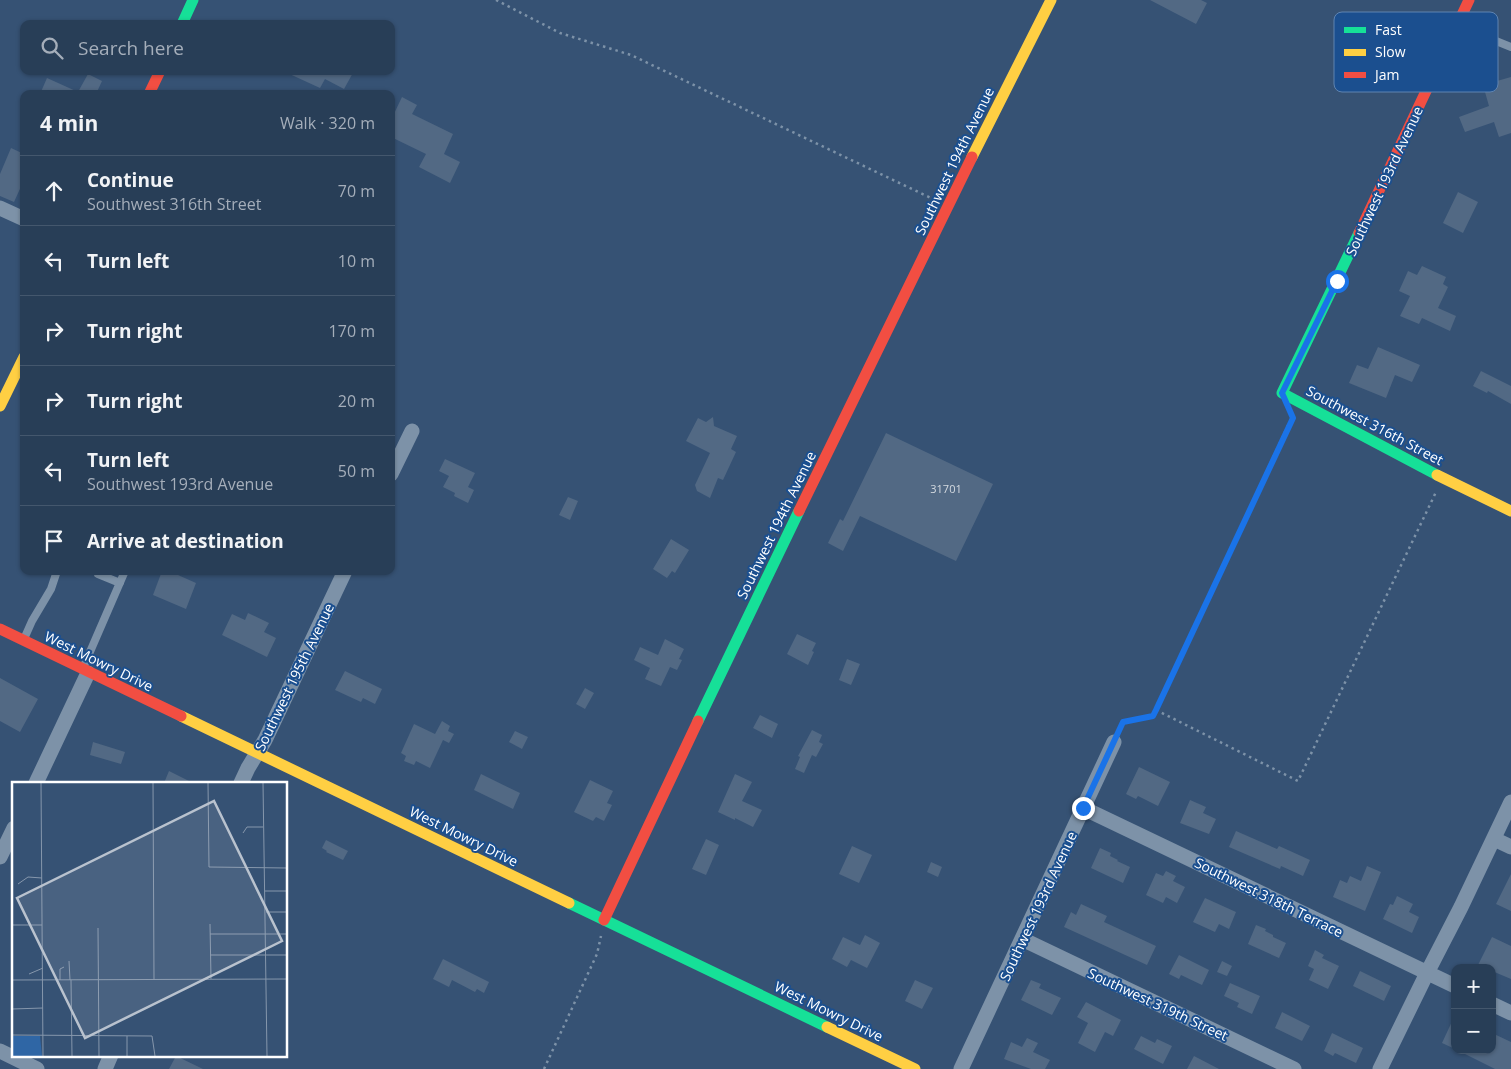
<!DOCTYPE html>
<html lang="en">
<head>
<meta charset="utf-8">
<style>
  body { margin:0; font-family:"Open Sans",sans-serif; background:#30455d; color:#f1f3f6 }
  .controls { position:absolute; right:15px; bottom:15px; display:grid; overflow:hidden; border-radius:10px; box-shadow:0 1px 4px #0004 }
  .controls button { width:45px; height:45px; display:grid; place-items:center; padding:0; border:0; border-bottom:1px solid #44576d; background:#283e57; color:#f1f3f6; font:25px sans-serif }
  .stop { position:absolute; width:15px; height:15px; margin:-11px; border:4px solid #1a73e8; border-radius:50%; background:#fff }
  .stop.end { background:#1a73e8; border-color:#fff; box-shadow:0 1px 5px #0008 }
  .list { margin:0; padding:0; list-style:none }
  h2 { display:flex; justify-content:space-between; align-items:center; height:65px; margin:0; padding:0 20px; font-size:21px }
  h2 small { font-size:16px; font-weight:400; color:#a5aeba }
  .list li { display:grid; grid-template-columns:32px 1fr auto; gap:15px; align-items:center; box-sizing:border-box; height:70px; padding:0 20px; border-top:1px solid #44576d }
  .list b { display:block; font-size:19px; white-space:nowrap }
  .list p { margin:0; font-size:16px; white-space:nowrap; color:#a5aeba }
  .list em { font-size:16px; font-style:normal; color:#a5aeba }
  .icon { flex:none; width:28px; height:28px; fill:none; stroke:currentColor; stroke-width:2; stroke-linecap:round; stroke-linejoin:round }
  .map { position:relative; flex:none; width:1511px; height:1069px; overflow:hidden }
  .search { position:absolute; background:#283e57; box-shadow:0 1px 4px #0004; left:20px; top:20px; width:375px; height:55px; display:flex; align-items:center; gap:12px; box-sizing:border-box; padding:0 18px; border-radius:10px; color:#a5aeba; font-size:19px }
  .panel { position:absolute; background:#283e57; box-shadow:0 1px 4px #0004; left:20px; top:90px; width:375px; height:485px; border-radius:10px }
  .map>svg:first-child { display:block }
  .building { fill:#526984 }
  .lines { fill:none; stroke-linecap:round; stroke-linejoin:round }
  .path { stroke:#7d92a8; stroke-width:2.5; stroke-dasharray:2.5 4; stroke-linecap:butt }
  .lane { stroke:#7d92a8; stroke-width:8 }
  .street { stroke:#7d92a8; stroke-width:15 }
  .fast { stroke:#16e098; stroke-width:11 }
  .slow { stroke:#ffcf43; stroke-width:11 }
  .jam { stroke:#f24e42; stroke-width:11 }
  .route { stroke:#1a73e8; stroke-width:6 }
  .labels { text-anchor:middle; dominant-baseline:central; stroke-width:4; stroke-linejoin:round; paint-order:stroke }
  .number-label { font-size:11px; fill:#d4dae0 }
  .street-label { font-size:14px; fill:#fff; stroke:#1b4f8f }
  .inset-road { fill:none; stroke:#8697ac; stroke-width:1 }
  .view { fill:#b9c2ce; fill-opacity:0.15; stroke:#b9c2ce; stroke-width:2.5 }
  .inset-edge { fill:none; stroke:#fff; stroke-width:2.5 }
  .key { fill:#1b4f8f; stroke:#5f84b1; stroke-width:1 }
  .key-label { font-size:14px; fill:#fff }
</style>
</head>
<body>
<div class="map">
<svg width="1511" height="1069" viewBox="0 0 1511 1069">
  <rect width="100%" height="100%" fill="#365274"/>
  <!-- building -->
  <path class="building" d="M1150 0H1201L1207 3 1196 24Z
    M283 71H354L344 89 325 79 320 88Z
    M88 74 102 81 96 94H40L47 78 78 92Z
    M1511 77V133L1499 137 1494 122 1465 132 1459 117 1489 106 1483 85Z
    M402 97 417 105 412 114 453 134 444 154 460 162 450 183 419 167 426 154 391 137V120Z
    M11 148 24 154V180L14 202 0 196V174Z
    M1458 192 1478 202 1463 233 1443 223Z
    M1422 266 1446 277 1443 284 1448 287 1438 308 1456 316 1450 331 1422 318 1419 324 1400 316 1410 296 1399 291 1408 271 1417 275Z
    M1378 347 1420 365 1412 382 1395 375 1386 398 1349 383 1357 365 1368 369Z
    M1481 371 1511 386V404L1488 391 1487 393 1473 386Z
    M713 417 714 426 737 436 731 449 736 452 723 480 718 478 710 498 697 491 695 485 710 453 686 441 698 418 706 422Z
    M886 433 993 484 956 561 860 516 843 551 828 543 840 519 843 521Z
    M445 459 475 473 468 487 474 490 468 503 454 496 455 493 443 487 449 476 439 471Z
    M568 497 578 501 570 520 559 515Z
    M671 539 689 550 675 573 672 571 667 578 653 569Z
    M162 571H169L196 583 186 609 153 595Z
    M248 613 269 623 264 632 276 638 267 657 222 635 232 614 245 620Z
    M797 634 816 643 812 651 814 652 808 665 787 654Z
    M665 639 684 649 679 659 682 660 677 670 670 667 661 686 645 679 650 668 634 660 640 647 658 655Z
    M847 659 860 664 851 685 839 680Z
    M345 671 382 689 375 704 363 698 361 702 335 690Z
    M0 678 38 699 20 732 0 721Z
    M585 688 594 693 585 709 576 704Z
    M760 715 778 724 772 738 753 728Z
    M442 721 450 726 448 731 454 734 449 743 443 740 430 768 416 761 414 765 404 761 406 756 401 753 414 724 435 734Z
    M812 730 822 735 819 742 823 744 816 757 812 755 804 773 795 769 800 757 798 756Z
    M515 731 528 737 522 749 509 742Z
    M93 742 125 752 121 764 90 755Z
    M1139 767 1170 782 1158 806 1138 796 1136 799 1126 794Z
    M169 771 193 783H164Z
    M481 774 520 793 513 809 474 790Z
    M735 774 752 782 742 801 762 810 753 827 735 818V820L718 812Z
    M590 780 613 791 607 803 612 805 604 821 596 817 593 821 574 812Z
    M1190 800 1206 807 1203 813 1216 819 1209 834 1180 823Z
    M1236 831 1277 849 1279 846 1310 860 1303 876 1281 866 1280 869 1229 847Z
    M706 839 719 845 706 875 692 869Z
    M326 840 348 851 343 860 326 852 327 851 322 848Z
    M852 846 872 855 859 883 839 874Z
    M1100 848 1111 853 1110 856 1118 860 1117 861 1130 867 1123 883 1091 868Z
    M931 862 942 867 938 877 927 872Z
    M1367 866 1381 872 1365 911 1333 897 1340 880 1347 883 1350 876 1361 881Z
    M1166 871 1176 876 1173 881 1185 887 1177 903 1166 897 1163 903 1146 895 1156 873 1163 876Z
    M1511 874V911L1496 904Z
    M1397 896 1413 904 1409 912 1419 917 1412 933 1383 919 1390 904 1393 905Z
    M1205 898 1236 912 1229 929 1219 924 1215 932 1193 922Z
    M1081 904 1107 916 1104 922 1156 946 1147 965 1064 927 1071 912 1076 915Z
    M1256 925 1266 929 1265 931 1273 935V937L1286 943 1279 958 1248 944Z
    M865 935 880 943 867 968 851 960 847 967 832 959 843 937 860 945Z
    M1492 937 1511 946V979L1492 971V968H1484L1478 965Z
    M1315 950 1324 955 1322 958 1339 966 1328 989 1309 980 1314 969 1308 966Z
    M1179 955 1209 970 1202 985 1181 975 1179 979 1169 974Z
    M443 959 489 982 484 993 477 989 475 992 452 980 449 987 433 979Z
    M1222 961 1232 966 1227 976 1217 972Z
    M1360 971 1391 986 1384 1001 1353 986Z
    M915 980 933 988 922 1009 905 1001Z
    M1031 980 1041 984 1039 988 1061 998 1052 1015 1021 1000Z
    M1230 983 1260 996 1252 1014 1237 1007 1239 1003 1224 996Z
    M1086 1002 1121 1020 1113 1036 1105 1032 1095 1052 1078 1043 1088 1023 1077 1017Z
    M1282 1012 1310 1026 1302 1041 1275 1028Z
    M1455 1015V1049L1442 1043Z
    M1332 1033 1363 1048 1356 1063 1335 1053 1333 1056 1324 1051Z
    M1492 1033 1511 1042V1069H1495L1457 1050H1492Z
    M1141 1036 1155 1043 1157 1039 1172 1046 1163 1064 1134 1049Z
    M1027 1038 1038 1043 1033 1052 1050 1060 1045 1069H1031L1004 1059 1011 1042 1022 1047Z
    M176 1056 203 1069H169Z
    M1194 1056 1219 1069H1187Z"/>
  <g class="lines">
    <!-- path -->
    <path class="path" d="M496 0 560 33 631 55 933 199
      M1156 710 1298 781 1436 492
      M1120 729 1123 721 1153 716 1292 417
      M544 1069 597 954 601 936"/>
    <!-- lane -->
    <path class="lane" d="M1459 26 1511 47
      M98 574 120 583
      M24 639 32 621 51 589 57 571
      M83 668 125 571"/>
    <!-- street -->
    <path class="street" d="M0 208 24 219
      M391 474 412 431
      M36 783 88 673
      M241 783 248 768 265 740 345 571
      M1083 808 1455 986
      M1494 839 1511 847
      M0 857 14 828
      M1022 939 1294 1069
      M1492 1004 1511 1013
      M0 1051 37 1069
      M105 1069 111 1055
      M961 1069 1114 742
      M1380 1069 1427 973 1461 907 1511 802"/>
    <!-- fast -->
    <path class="fast" d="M182 24 193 0
      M1359 233 1282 393 1437 475
      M698 721 799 511
      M569 903 827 1027"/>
    <!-- slow -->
    <path class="slow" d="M972 157 1051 0
      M0 406 24 357
      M1437 475 1511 511
      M181 716 569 903
      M827 1027 915 1069"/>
    <!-- jam -->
    <path class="jam" d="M149 94 160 71
      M1359 233 1469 0
      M799 511 972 157
      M0 629 181 716
      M604 920 698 721"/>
  </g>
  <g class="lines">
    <!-- route -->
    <path class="route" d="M1083 808 1123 722 1153 716 1156 710 1293 418 1282 393 1337 281"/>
  </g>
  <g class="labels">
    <!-- number labels -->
    <g class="number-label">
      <text x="946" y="488">31701</text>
    </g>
    <!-- street labels -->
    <g class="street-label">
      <text transform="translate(954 161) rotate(-64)">Southwest 194th Avenue</text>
      <text transform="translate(1384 181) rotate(-65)">Southwest 193rd Avenue</text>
      <text transform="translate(1375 425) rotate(28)">Southwest 316th Street</text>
      <text transform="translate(776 525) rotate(-64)">Southwest 194th Avenue</text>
      <text transform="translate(99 661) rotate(26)">West Mowry Drive</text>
      <text transform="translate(294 677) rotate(-64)">Southwest 195th Avenue</text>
      <text transform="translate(464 836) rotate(26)">West Mowry Drive</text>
      <text transform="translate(1269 897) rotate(26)">Southwest 318th Terrace</text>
      <text transform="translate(1038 906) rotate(-65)">Southwest 193rd Avenue</text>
      <text transform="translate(1158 1004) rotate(25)">Southwest 319th Street</text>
      <text transform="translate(829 1011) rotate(26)">West Mowry Drive</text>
    </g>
  </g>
  <!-- overview -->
  <g transform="translate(12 782)">
    <rect width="275" height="275" fill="#365274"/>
    <path d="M0 254H28L30 274H0Z" fill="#2f66a5"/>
    <path class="inset-road" d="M29 1 31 274M141 1 142 198M196 1 197 85 275 86M251 1 255 274M231 51 235 45H251M6 102 16 95 30 96M253 109H275M254 130H275M198 142 199 197M0 143H30M86 146 87 274M198 152H275M198 173H275M57 179 58 198M17 192 31 186M0 198 275 197M48 198V187L52 185M59 198 60 274M0 227 31 226M0 253 140 254 143 274M115 254V274"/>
    <path class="view" d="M202 19 270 159 73 256 5 116Z"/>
    <rect width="275" height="275" class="inset-edge"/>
  </g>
  <!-- legend -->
  <rect x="1334" y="12" width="164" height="80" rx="8" class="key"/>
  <rect x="1344" y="27" width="22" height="6" fill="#16e098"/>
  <rect x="1344" y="49" width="22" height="7" fill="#ffcf43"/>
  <rect x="1344" y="72" width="22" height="6" fill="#f24e42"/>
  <g class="key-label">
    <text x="1375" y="35">Fast</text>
    <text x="1375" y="57">Slow</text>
    <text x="1375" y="80">Jam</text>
  </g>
</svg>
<div class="controls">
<button>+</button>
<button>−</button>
</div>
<div class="stop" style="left:1337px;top:281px"></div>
<div class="stop end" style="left:1083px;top:808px"></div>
<div class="search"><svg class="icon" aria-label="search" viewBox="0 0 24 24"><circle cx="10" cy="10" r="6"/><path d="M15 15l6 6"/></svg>Search here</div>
<section class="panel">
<h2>4 min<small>Walk · 320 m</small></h2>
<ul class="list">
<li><svg class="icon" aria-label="ahead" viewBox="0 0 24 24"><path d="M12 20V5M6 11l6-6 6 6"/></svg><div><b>Continue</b><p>Southwest 316th Street</p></div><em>70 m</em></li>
<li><svg class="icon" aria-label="left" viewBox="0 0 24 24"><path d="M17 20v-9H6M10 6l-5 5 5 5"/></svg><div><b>Turn left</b></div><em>10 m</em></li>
<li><svg class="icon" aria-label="right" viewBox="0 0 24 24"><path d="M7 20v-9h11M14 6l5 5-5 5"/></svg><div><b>Turn right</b></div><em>170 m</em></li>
<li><svg class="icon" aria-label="right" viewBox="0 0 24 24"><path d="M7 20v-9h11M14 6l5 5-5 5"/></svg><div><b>Turn right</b></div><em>20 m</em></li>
<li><svg class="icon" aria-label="left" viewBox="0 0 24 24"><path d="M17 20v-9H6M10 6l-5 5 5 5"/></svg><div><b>Turn left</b><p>Southwest 193rd Avenue</p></div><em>50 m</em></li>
<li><svg class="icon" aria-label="arrive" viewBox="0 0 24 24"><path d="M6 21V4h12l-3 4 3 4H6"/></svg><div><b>Arrive at destination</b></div></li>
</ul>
</section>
</div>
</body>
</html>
